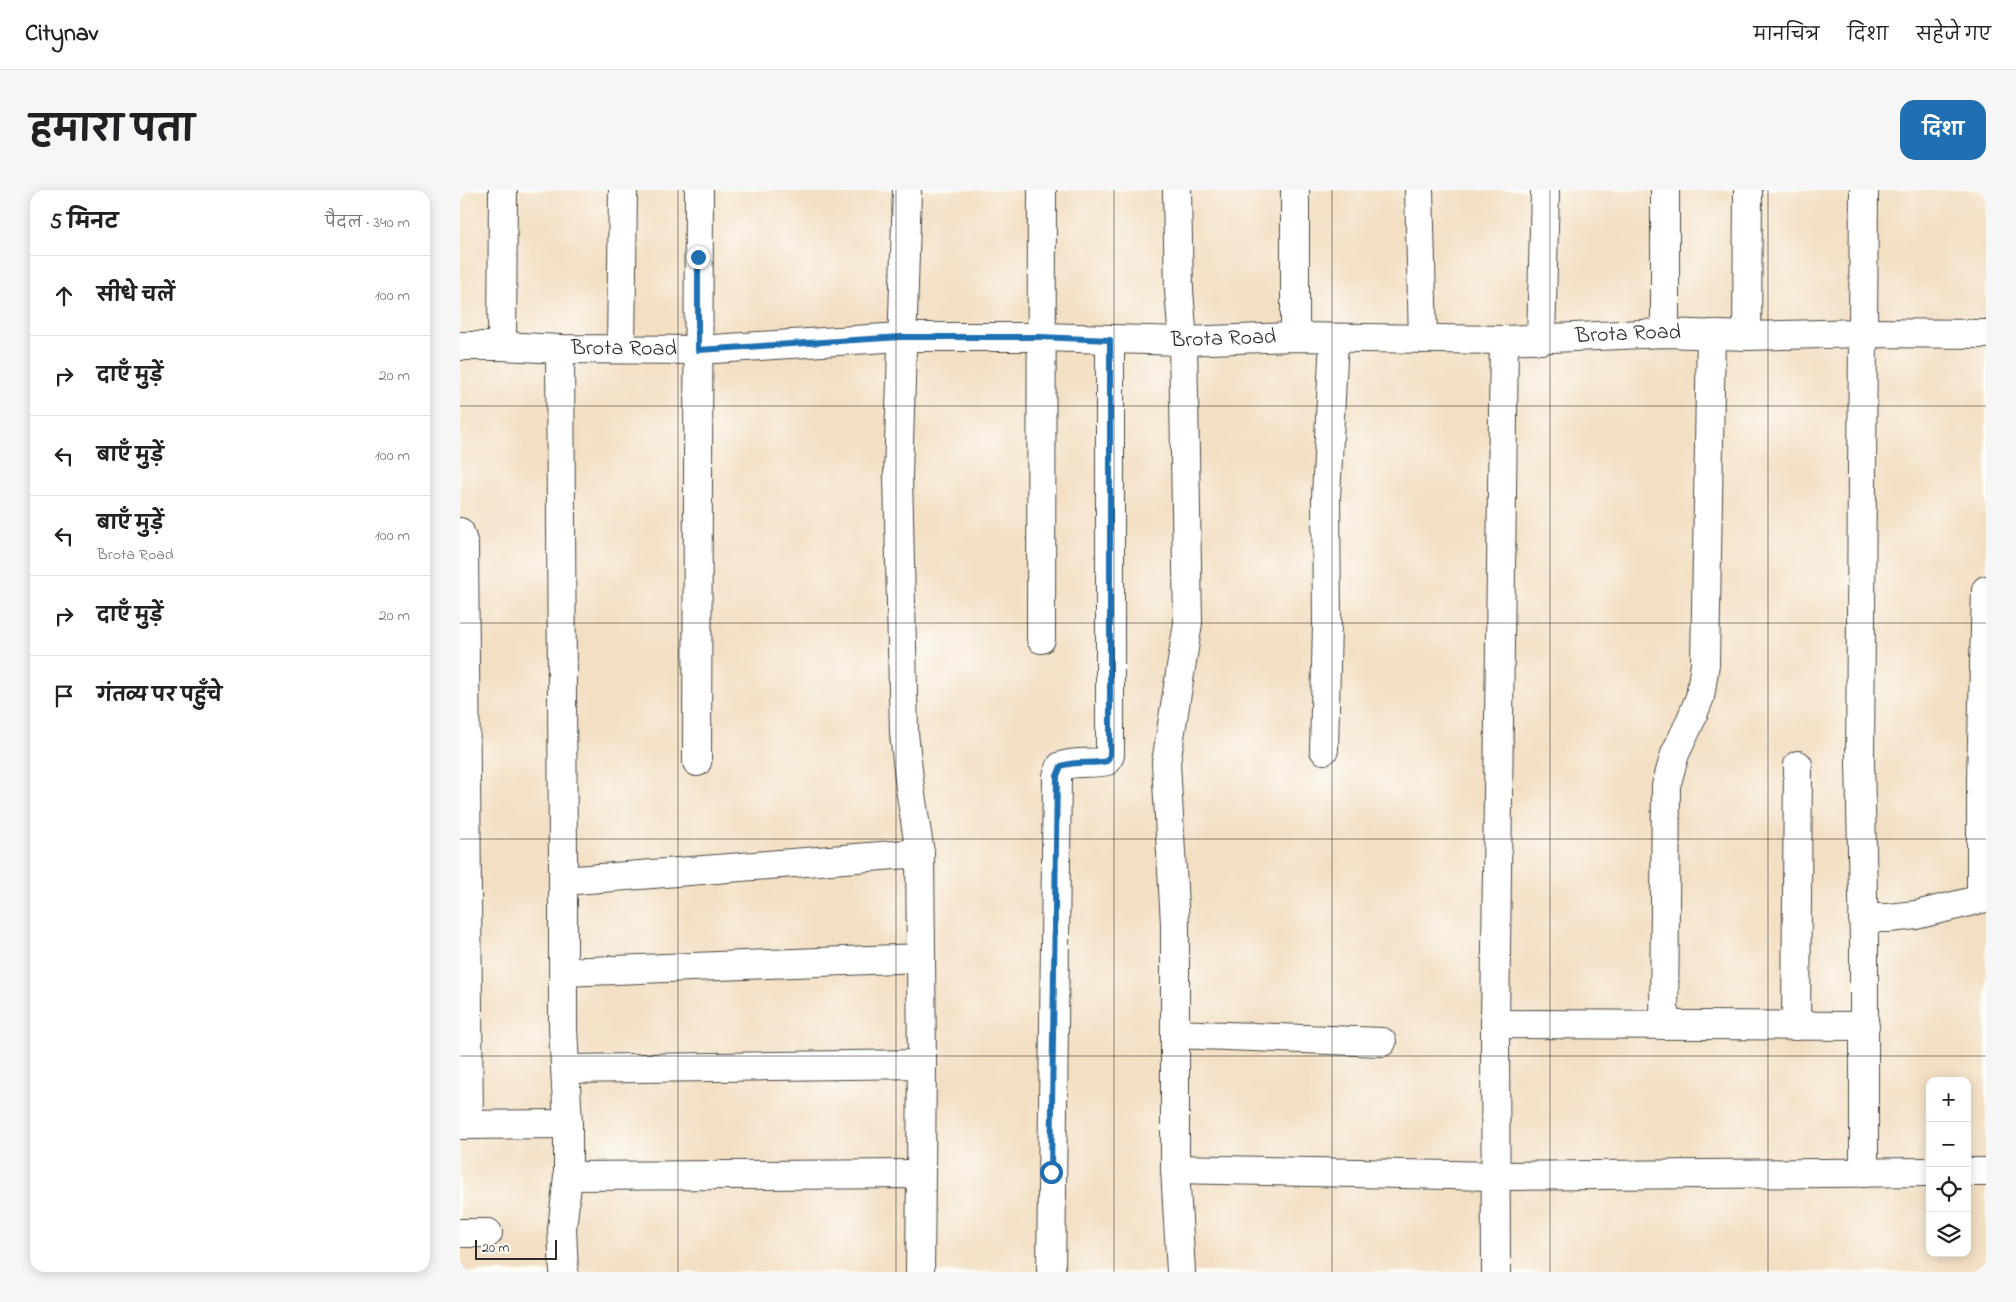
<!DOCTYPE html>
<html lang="hi">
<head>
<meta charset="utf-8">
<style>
  body { margin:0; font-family:"Indie Flower","Playpen Sans Deva",sans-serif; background:#f6f6f6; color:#202124 }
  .controls { position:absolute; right:15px; bottom:15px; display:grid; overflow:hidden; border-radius:10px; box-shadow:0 2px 12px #0003 }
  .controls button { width:45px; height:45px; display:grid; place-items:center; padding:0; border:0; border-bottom:1px solid #e0e0e0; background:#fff; color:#202124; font:25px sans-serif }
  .scale { position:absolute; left:15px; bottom:12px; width:82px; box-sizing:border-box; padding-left:5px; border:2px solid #2b2b2b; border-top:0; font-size:14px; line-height:18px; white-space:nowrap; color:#2b2b2b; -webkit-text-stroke:4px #fdfcf7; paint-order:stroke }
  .stop { position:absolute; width:15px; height:15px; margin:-11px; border:4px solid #1f6fb2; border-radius:50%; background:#fff }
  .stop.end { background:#1f6fb2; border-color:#fff; box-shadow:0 1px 5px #0008 }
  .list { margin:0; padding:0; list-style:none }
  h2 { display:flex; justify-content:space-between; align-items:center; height:65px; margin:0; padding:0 20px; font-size:21px }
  h2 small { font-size:16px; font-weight:400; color:#757577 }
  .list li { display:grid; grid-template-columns:32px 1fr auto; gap:15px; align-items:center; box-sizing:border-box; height:80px; padding:0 20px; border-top:1px solid #e0e0e0 }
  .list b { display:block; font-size:19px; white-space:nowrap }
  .list p { margin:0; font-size:16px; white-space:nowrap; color:#757577 }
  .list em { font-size:16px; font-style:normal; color:#757577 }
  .icon { flex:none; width:28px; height:28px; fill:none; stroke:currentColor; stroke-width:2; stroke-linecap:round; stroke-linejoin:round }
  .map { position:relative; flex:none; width:1526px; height:1082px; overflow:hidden; border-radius:15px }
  header { display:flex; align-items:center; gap:30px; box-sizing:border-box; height:70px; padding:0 25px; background:#fff; border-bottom:1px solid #e0e0e0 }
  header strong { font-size:24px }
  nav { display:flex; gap:28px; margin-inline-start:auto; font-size:18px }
  .intro { display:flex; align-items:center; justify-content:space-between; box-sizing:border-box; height:120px; padding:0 30px }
  h1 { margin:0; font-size:35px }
  .button { padding:12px 22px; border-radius:15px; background:#1f6fb2; color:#fff; font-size:18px; font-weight:700 }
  main { display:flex; gap:30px; padding:0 30px }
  aside { flex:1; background:#fff; border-radius:15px; box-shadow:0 2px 12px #0003 }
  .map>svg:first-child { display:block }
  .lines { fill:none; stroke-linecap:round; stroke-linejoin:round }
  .street-casing { stroke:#494642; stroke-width:30 }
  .street { stroke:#fff; stroke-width:28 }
  .route { stroke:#1f6fb2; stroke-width:6 }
  .grid { fill:none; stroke:#2b2b2b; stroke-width:1; stroke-opacity:0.55 }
  .labels { text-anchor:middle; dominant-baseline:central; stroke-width:4; stroke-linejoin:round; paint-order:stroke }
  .street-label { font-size:22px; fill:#2b2b2b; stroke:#fdfcf7 }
</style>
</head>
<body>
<header>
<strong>Citynav</strong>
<nav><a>मानचित्र</a><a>दिशा</a><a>सहेजे गए</a></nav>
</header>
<div class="intro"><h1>हमारा पता</h1><a class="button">दिशा</a></div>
<main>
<aside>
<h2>5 मिनट<small>पैदल · 340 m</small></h2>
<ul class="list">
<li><svg class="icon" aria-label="ahead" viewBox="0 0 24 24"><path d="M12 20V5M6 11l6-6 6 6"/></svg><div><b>सीधे चलें</b></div><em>100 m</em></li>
<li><svg class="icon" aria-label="right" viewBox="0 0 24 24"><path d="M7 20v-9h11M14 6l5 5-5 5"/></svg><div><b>दाएँ मुड़ें</b></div><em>20 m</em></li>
<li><svg class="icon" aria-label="left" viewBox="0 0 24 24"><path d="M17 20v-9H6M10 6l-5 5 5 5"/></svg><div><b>बाएँ मुड़ें</b></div><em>100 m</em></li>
<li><svg class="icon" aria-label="left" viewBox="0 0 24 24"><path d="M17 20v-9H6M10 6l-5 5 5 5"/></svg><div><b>बाएँ मुड़ें</b><p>Brota Road</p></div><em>100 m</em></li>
<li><svg class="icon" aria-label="right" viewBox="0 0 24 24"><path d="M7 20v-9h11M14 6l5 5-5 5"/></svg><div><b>दाएँ मुड़ें</b></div><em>20 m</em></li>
<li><svg class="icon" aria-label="arrive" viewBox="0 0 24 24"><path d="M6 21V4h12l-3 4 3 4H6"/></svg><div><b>गंतव्य पर पहुँचे</b></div></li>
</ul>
</aside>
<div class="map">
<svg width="1526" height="1082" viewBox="0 0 1526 1082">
  <rect width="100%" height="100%" fill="#fdfcf7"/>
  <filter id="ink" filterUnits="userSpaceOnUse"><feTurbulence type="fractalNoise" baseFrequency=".02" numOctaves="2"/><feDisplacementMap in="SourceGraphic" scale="10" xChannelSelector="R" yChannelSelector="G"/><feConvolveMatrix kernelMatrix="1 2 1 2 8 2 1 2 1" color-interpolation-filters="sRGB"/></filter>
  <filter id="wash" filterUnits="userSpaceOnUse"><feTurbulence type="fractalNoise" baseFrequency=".0096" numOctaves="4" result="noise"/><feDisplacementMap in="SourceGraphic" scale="20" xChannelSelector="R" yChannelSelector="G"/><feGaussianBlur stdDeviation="1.12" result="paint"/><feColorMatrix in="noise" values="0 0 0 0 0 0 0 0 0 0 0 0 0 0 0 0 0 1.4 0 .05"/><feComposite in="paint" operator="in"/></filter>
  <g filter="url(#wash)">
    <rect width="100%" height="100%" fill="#f3dfc3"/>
  </g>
  <g filter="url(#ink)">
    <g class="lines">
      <!-- street casing -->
      <g class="street-casing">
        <g id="street">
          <path d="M447 0 438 285 444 543 450 598 460 663 462 874 460 1082"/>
          <path d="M717 0 719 101 723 151 728 433 706 573 715 734V979L721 1082"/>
          <path d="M835 0V147"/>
          <path d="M959 0 963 148"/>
          <path d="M1205 0V143"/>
          <path d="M1404 0 1400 571 1404 750V983"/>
          <path d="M1287 146 1288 0"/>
          <path d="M1081 150 1085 0"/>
          <path id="s1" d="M0 156H42L100 159 238 160 441 147H580L723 151 835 147 1044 150 1205 143 1287 146 1404 143 1526 144"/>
          <path d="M42 156 43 0"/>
          <path d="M100 159 103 666V838L108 934V986L102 1039 104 1082"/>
          <path d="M161 159 163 0"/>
          <path d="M0 342 4 355 9 935"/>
          <path d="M581 449 582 0"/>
          <path d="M864 560 867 434 866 307 874 149"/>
          <path d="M237 572 239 0"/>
          <path d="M103 691 460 663"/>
          <path d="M1521 708V588L1526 400"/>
          <path d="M1403 728H1429L1456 725 1526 708"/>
          <path d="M103 782 461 768"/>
          <path d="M1035 834 1405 836"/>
          <path d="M1204 835 1206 596 1215 564 1230 532 1240 507 1245 474 1251 144"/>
          <path d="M1336 836 1338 575"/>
          <path d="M715 844 922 852"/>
          <path d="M106 879 462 874"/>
          <path d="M0 935 108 934"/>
          <path d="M715 979 1035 986 1470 982"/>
          <path d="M1507 982H1526"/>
          <path d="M108 986 461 984"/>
          <path d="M0 1043H28"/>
          <path d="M591 1082 597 586 601 576C619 570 630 575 647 571L650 565V150"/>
          <path d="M1036 1082 1035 834 1044 150"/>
        </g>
      </g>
      <!-- street -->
      <use href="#street" class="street"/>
    </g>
  </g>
  <g class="lines" filter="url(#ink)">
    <!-- route -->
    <path class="route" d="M238 67V160L441 147H580L650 150V565L647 571C630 575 619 570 601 576L597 586 591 982"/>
  </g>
  <!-- grid -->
  <path class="grid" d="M218 0V1082M436 0V1082M654 0V1082M872 0V1082M1090 0V1082M1308 0V1082M0 216H1526M0 433H1526M0 649H1526M0 866H1526"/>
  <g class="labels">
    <!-- street labels -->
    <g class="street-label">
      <text stroke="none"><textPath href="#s1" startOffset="1169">Brota Road</textPath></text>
      <text stroke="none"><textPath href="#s1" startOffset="764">Brota Road</textPath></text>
      <text stroke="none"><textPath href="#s1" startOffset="164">Brota Road</textPath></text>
    </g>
  </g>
</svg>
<div class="controls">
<button>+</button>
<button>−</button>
<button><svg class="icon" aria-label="locate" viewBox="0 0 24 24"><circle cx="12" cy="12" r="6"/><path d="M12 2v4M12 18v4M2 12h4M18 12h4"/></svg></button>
<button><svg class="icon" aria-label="layers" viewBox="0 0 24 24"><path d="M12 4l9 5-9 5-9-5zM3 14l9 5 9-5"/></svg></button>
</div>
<div class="scale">20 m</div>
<div class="stop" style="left:591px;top:982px"></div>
<div class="stop end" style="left:238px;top:67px"></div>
</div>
</main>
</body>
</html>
